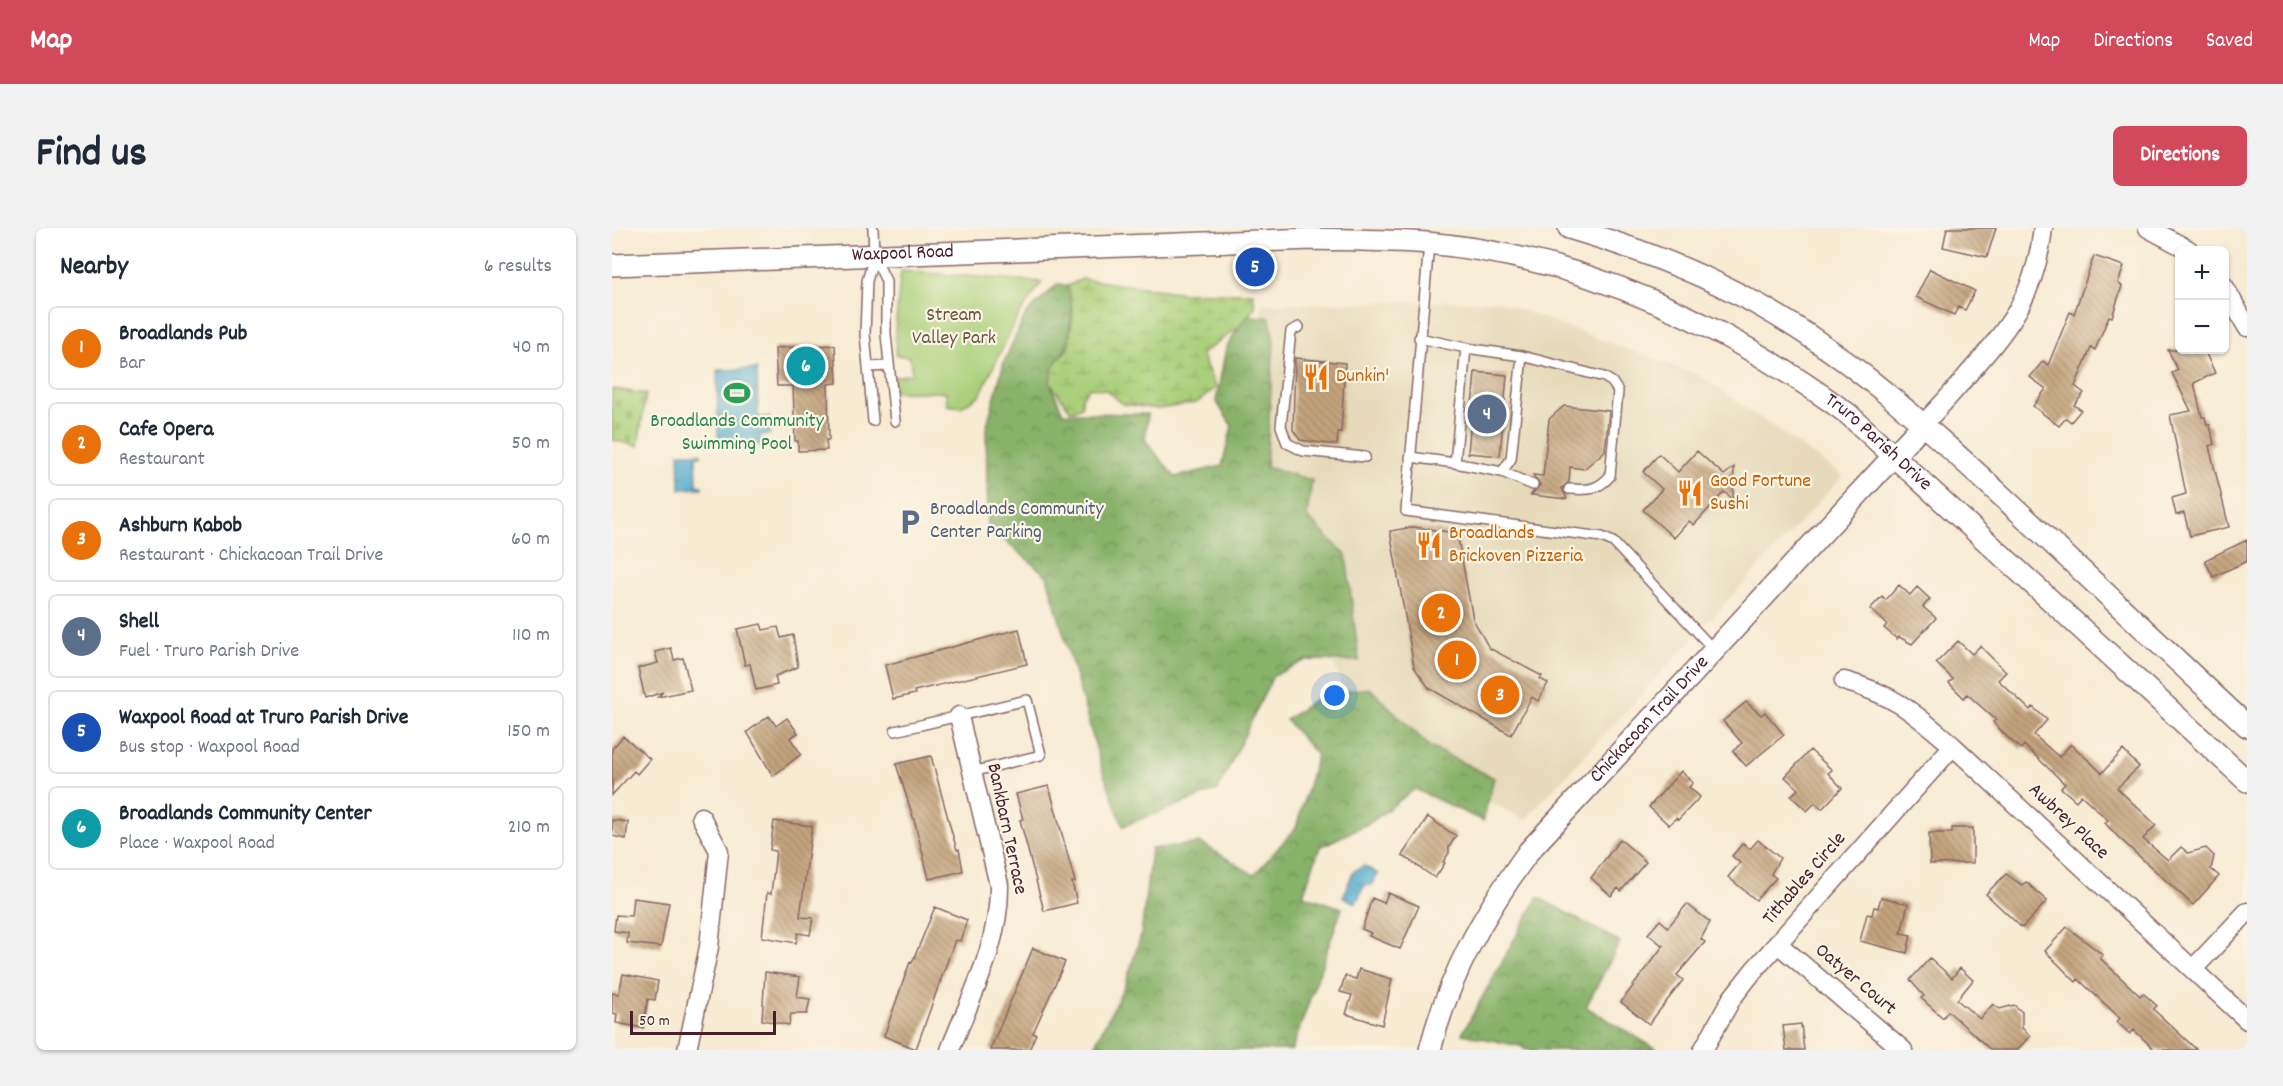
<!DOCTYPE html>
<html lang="en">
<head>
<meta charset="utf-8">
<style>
  body { margin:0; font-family:Dekko,sans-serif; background:#f2f2f3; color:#1f2937 }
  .controls { position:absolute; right:18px; top:18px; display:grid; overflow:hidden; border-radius:9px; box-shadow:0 2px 4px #0004 }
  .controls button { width:54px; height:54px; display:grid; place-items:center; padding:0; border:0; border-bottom:2px solid #e0e1e3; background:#fff; color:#1f2937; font:30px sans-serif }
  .scale { position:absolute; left:18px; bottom:15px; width:146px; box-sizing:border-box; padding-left:6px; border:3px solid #4a1f2b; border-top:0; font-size:16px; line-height:21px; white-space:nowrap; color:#4a1f2b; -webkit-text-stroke:4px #fcf5e5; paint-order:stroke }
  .you { position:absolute; left:723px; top:468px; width:21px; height:21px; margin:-15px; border:4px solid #fff; border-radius:50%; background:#1a73e8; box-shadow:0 0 0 9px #1a73e833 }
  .badge { display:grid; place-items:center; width:39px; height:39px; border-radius:50%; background:#d1495b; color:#fff; font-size:20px; font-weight:700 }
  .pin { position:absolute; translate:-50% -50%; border:3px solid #fff; box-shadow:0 2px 6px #0006 }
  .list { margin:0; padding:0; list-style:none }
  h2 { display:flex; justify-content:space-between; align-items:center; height:78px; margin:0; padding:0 24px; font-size:26px }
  h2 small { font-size:20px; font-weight:400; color:#747a83 }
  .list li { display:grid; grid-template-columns:39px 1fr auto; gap:18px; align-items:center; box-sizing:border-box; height:84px; margin:0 12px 12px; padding:0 12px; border:2px solid #e0e1e3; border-radius:9px }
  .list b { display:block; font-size:22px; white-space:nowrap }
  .list p { margin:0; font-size:20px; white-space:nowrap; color:#747a83 }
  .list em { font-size:20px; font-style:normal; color:#747a83 }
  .map { position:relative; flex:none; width:1635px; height:822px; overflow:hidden; border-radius:9px }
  header { display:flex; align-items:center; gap:36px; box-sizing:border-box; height:84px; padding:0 30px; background:#d1495b; color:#fff }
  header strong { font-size:28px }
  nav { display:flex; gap:33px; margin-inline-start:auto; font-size:21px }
  .intro { display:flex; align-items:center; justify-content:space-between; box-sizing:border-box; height:144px; padding:0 36px }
  h1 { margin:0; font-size:42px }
  .button { padding:15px 27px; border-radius:9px; background:#d1495b; color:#fff; font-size:21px; font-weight:700 }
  main { display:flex; gap:36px; padding:0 36px }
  aside { flex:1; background:#fff; border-radius:9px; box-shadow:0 2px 4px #0004 }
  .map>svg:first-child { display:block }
  .built { fill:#e6daba }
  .green { fill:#abd07b; stroke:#7a7853; stroke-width:1.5 }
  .forest { fill:url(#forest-crowns); stroke:#69684b; stroke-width:1.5 }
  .wetland { fill:url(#wetland-marsh); stroke:#7a7853; stroke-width:1.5 }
  .cemetery { fill:url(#cemetery-stones); stroke:#7a7853; stroke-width:1.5 }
  .water { fill:url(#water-ripples); stroke:#4e667d; stroke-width:1.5 }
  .building { fill:url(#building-back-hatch) }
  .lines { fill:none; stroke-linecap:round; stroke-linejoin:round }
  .service-casing { stroke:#876666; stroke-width:12 }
  .minor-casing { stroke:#876666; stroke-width:21 }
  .tertiary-casing { stroke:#876666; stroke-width:24 }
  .service { stroke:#fff; stroke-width:9 }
  .minor { stroke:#fff; stroke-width:18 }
  .tertiary { stroke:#fff; stroke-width:21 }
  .labels { text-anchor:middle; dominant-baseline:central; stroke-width:4.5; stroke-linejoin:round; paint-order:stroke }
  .street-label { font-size:20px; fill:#4a1f2b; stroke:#fcf5e5 }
  .park-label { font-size:20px; fill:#675443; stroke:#fcf5e5 }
  .food-label { font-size:20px; fill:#c56008; stroke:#fcf5e5; text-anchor:start }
  .leisure-label { font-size:20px; fill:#27864d; stroke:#fcf5e5 }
  .service-label { font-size:20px; fill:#4e5e75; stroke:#fcf5e5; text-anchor:start }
</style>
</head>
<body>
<header>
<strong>Map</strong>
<nav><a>Map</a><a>Directions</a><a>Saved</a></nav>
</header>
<div class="intro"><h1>Find us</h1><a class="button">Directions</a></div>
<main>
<aside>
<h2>Nearby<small>6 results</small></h2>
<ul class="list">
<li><span class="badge" style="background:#e8710a">1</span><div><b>Broadlands Pub</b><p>Bar</p></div><em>40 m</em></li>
<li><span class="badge" style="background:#e8710a">2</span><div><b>Cafe Opera</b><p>Restaurant</p></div><em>50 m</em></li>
<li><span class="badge" style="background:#e8710a">3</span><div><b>Ashburn Kabob</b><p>Restaurant · Chickacoan Trail Drive</p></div><em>60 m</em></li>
<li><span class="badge" style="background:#5c6f8a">4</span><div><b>Shell</b><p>Fuel · Truro Parish Drive</p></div><em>110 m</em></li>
<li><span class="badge" style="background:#1a4fb4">5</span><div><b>Waxpool Road at Truro Parish Drive</b><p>Bus stop · Waxpool Road</p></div><em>150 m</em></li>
<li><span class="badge" style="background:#0f9aa8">6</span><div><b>Broadlands Community Center</b><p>Place · Waxpool Road</p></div><em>210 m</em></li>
</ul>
</aside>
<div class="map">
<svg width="1635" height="822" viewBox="0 0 1635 822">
  <defs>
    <pattern id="forest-crowns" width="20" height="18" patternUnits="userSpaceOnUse" patternTransform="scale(1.5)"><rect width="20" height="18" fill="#88b26b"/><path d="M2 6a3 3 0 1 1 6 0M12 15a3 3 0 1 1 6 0" fill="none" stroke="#719058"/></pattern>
    <pattern id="wetland-marsh" width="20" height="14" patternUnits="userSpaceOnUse" patternTransform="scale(1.5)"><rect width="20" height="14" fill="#abd07b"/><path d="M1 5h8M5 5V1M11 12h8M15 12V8" fill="none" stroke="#95b26a"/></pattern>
    <pattern id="cemetery-stones" width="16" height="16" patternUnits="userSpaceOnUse" patternTransform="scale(1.5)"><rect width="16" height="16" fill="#abd07b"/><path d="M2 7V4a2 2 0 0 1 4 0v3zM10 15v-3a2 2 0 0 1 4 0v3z" fill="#95b26a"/></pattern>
    <pattern id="water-ripples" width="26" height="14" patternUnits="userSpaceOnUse" patternTransform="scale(1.5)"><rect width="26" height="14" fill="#52accf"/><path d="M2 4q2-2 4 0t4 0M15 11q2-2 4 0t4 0" fill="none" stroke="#468ba8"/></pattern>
    <pattern id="building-back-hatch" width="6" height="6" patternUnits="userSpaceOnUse" patternTransform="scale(1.5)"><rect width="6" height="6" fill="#c4a47e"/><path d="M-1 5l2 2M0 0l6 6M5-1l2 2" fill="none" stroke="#a18567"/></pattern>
  </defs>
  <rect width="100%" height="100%" fill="#fcf5e5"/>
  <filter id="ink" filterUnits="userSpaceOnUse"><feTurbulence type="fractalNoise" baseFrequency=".0167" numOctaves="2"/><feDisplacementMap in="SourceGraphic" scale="12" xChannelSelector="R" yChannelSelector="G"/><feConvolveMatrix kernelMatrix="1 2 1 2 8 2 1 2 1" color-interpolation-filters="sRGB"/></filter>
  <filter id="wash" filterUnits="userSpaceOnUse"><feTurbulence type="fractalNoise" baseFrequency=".008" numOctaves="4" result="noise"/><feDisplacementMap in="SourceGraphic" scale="24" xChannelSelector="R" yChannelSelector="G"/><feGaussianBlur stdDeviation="1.35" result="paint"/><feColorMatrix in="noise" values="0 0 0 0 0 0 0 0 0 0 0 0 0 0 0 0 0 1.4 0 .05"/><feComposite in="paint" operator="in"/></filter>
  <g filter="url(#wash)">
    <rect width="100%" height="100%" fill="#f7ebd3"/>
    <!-- built -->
    <path class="built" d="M885 73 1090 149 1231 248 913 592 744 504 722 435 706 325 626 214 650 76Z"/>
    <!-- green -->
    <path class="green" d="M289 43 430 54 406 88 368 167 349 179 335 177 334 164H283L282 149 300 146 298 129 284 127 283 103Z"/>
    <!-- forest -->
    <path class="forest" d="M446 56 456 58 460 82 456 118 443 136 438 155 451 185 536 186 533 212 563 249 610 238 620 198 604 173 614 120 634 87 658 90 662 114 654 239 700 252 695 289 734 327 747 433 694 432 661 448 606 562 511 598 490 541 435 348 376 298 374 201 392 134 414 86Z
      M758 460 818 519 882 550 871 593 803 561 759 594 708 619 691 667 730 680 680 822H480L513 757 529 708 539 621 589 615 642 647 684 600 705 527 674 492 711 466Z
      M926 669 1008 714 974 779 1046 822H914L908 818 850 806Z"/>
    <!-- wetland -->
    <path class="wetland" d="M470 51 573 65H641L643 79 625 101 589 126 604 160 584 175 546 181 511 176 494 162 478 159 470 169V178L459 183 438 155 441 138 456 120 461 85 456 58Z"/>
    <!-- cemetery -->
    <path class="cemetery" d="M0 161 34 166 26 218 0 212Z"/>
    <!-- water -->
    <path class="water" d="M145 141 146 189H157L158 206 148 207V217H106L105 142Z
      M67 225H89V228H84L85 257 90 258V260L68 261Z
      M752 638 766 646 759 657H753L744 675 731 669 741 644Z"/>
    <g id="blocks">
      <!-- building -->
      <path class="building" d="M1335 0H1384L1375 29 1331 19Z
        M1482 28 1512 38 1506 55 1510 58 1500 89 1497 88 1483 122 1479 120 1463 158 1472 165 1462 177 1469 182 1459 194 1454 190 1447 198 1421 178 1434 161 1418 149 1431 133 1436 137 1458 84 1462 86Z
        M1318 41 1363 63 1353 82 1346 79 1342 87 1304 69Z
        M223 117 225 155 216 156 217 212H214L215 222 186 223V213H183L181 158H165L163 120Z
        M1556 122H1592L1603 145 1582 155 1590 189H1593L1595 197H1598L1602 216 1597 218 1617 299 1578 308 1572 285 1564 287 1560 270 1574 266 1558 187 1579 183 1560 145 1566 142Z
        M683 130 733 135 729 204H726L725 217 688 212 681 202Z
        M863 144 895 147 888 228 856 225Z
        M952 178 997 183 993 223 972 241 958 239 957 254 950 260 955 271 919 267 928 257 921 247 931 248 937 191Z
        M1085 223 1112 247 1122 239 1121 271 1112 264 1082 297 1077 293 1062 310 1031 282 1050 261 1031 244 1047 226 1066 244Z
        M801 299 845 305 861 391 877 420 930 448 928 451 936 455 926 473 920 469 899 507 817 460 802 439 778 303Z
        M1635 312V333L1601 349 1593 332Z
        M1287 357 1298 367 1305 359 1318 371 1311 379 1324 390 1300 416 1287 409 1285 411 1272 400 1275 396 1258 381 1270 368 1274 372Z
        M149 396 151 402 166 399 169 410 181 407 186 439 163 448 165 457 144 462 138 436 133 437 125 401Z
        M407 401 415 436 302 463 303 466 281 471 273 437Z
        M1346 413 1360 426 1368 418 1394 444 1386 452 1418 482 1421 479 1435 492 1422 507 1447 529 1459 516 1490 545 1511 522 1527 539 1505 560 1544 597 1531 611 1556 632 1569 619 1576 625 1594 620 1602 628 1599 641 1607 648 1581 677 1506 609 1493 595 1496 592 1469 567 1464 573 1449 560 1453 556 1412 517 1409 521 1393 507 1381 494 1384 492 1355 466 1352 470 1337 455 1341 451 1324 435Z
        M59 420 62 432 71 430 79 462 46 469 51 464 33 470 26 440 46 435 43 424Z
        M1134 474 1149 487 1153 484 1172 507 1134 538 1121 523 1130 515 1111 493Z
        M157 488 164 498 175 490 186 505 178 510 189 526 161 548 135 504Z
        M11 508 38 531 25 546 22 543 0 567V521Z
        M1198 522 1220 542 1216 545 1230 560 1210 581 1203 575 1195 583 1179 568 1186 561 1173 549Z
        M319 528 340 605 345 622 347 621 351 643 317 651 303 595 284 536Z
        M1069 543 1081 555 1077 559 1088 569 1066 592 1064 590 1057 597 1037 579Z
        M437 558 463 654H460L465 675 432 683 408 592 411 591 404 566Z
        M816 589 844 608 837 619V625L831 634 833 635 823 650 790 627Z
        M0 592 16 594 14 611 0 608Z
        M162 593 200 598 188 689 201 690 198 707 186 705 184 715 150 709 155 665 159 666 164 623 158 622Z
        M1340 600H1361V635L1318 636 1317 605H1340Z
        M1008 611 1034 634 1009 663 1006 660 999 668 979 650Z
        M1146 612 1168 630 1159 646 1164 650 1144 672 1116 649 1128 635 1120 628 1131 615 1138 621Z
        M1394 646 1410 657 1414 654 1435 673 1410 700 1374 666Z
        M776 665 807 678 788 721 757 708 759 705 750 701 760 670 772 675Z
        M1269 669 1296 676 1289 705 1299 707 1295 725 1248 713 1255 686 1260 687 1262 679 1266 680Z
        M21 670 57 675 49 719 15 715 16 705 2 703 4 687 19 688Z
        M1075 676 1098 694 1089 711 1093 714 1065 747 1071 752 1037 796 1009 774 1051 718 1036 706 1048 692 1056 699Z
        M323 679 355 692 348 713 343 712 304 821 272 808 298 734 300 735Z
        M1455 699 1491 727 1488 730 1528 768 1531 765 1545 778 1541 781 1585 822H1543L1522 802 1518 806 1505 794 1508 790 1466 751 1464 754 1433 723Z
        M421 720 453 734 421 805 424 806 417 822H378Z
        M1318 730 1340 750 1348 740 1361 752 1345 772 1368 791 1381 776 1388 781 1402 777 1410 784V800L1418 808 1405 822H1379L1336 783 1331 790 1309 770 1312 768 1298 752Z
        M747 741 780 751 770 797 734 786 740 767 728 764 733 748 744 751Z
        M153 744 188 749 185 769 198 771 195 786H179L177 797 150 792Z
        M11 746 46 753 43 772 36 771 31 800 4 795 5 786 0 785V765L7 766Z
        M1189 796 1192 822H1174L1171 798Z"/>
    </g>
  </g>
  <g filter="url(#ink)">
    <use href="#blocks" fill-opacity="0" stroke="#876666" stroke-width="1.5"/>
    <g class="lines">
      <!-- service casing -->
      <g class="service-casing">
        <path id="service" d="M817 15 794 283 990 309 1001 314 1102 422
          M262 28 274 53V106L283 193
          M687 99 679 103 669 198 675 215 691 223 753 229
          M807 110 854 120 843 235 890 244 921 257
          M854 120 910 128 992 149 1000 154 1006 163 998 248C985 263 975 262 957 261
          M256 139 277 138
          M261 193 253 106 255 53 262 28 261 0
          M798 229 843 235
          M890 244 899 231 910 128
          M283 503 415 472 429 527 360 544"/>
      </g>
      <!-- minor casing -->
      <g class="minor-casing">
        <path id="minor" d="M1536 0 1577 22
          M1612 58 1635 99
          M1312 195C1328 179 1343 162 1358 144 1400 97 1424 64 1431 0
          M1232 453C1283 467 1301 484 1341 518L1635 792
          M1166 716 1291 822
          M1581 741 1635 684
          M75 822 97 719 107 623 89 589
          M338 822C359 768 388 716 387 657L347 488
          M1091 822 1120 770 1142 742 1341 518"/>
      </g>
      <!-- tertiary casing -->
      <g class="tertiary-casing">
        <g id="tertiary">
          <path d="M957 0C1021 19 1086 43 1145 76 1244 131 1325 208 1407 284 1483 355 1559 426 1635 498"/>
          <path id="s1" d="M0 37 701 11C739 12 777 12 815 15 970 29 1112 95 1236 186L1635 553"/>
          <path id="s2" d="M818 822C837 747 872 685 917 623L1312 195"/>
        </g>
      </g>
      <!-- service -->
      <use href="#service" class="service"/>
      <!-- minor -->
      <use href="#minor" class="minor"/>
      <!-- tertiary -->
      <use href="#tertiary" class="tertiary"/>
    </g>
  </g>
  <!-- icons -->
  <defs>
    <g id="restaurant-bare" transform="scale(2.07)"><path d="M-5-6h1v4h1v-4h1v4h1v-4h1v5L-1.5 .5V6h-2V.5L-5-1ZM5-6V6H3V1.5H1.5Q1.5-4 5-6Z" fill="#e8710a" stroke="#fcf5e5" stroke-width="2.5" paint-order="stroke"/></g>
    <g id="stadium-bare" transform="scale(2.07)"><path d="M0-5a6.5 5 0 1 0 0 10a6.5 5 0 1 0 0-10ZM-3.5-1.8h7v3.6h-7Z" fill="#2e9e5b" stroke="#fcf5e5" stroke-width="2.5" paint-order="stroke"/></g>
    <g id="parking-bare" transform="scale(2.07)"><path d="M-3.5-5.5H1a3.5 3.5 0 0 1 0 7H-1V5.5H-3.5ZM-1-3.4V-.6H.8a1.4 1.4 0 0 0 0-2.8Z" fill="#5c6f8a" stroke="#fcf5e5" stroke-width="2.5" paint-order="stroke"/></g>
  </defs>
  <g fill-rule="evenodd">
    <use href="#restaurant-bare" x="704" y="149"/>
    <use href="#stadium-bare" x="125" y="165"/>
    <use href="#restaurant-bare" x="1078" y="265"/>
    <use href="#parking-bare" x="298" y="294"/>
    <use href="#restaurant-bare" x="817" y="317"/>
  </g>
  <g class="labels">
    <!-- street labels -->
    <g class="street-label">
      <text stroke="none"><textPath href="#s1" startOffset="291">Waxpool Road</textPath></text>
      <text stroke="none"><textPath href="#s1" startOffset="1317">Truro Parish Drive</textPath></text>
      <text stroke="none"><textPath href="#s2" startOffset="402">Chickacoan Trail Drive</textPath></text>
      <text transform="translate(1456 594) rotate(43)">Awbrey Place</text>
      <text transform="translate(394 601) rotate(78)">Bankbarn Terrace</text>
      <text transform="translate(1193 651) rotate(-49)">Tithables Circle</text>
      <text transform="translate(1243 752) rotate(40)">Oatyer Court</text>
    </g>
    <!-- park labels -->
    <g class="park-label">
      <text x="342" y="88">Stream<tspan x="342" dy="23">Valley Park</tspan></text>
    </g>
    <!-- food labels -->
    <g class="food-label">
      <text x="724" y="149">Dunkin'</text>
      <text x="1098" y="254">Good Fortune<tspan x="1098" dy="23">Sushi</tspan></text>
      <text x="837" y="306">Broadlands<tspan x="837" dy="23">Brickoven Pizzeria</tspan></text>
    </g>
    <!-- leisure labels -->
    <g class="leisure-label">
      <text x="125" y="194">Broadlands Community<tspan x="125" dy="23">Swimming Pool</tspan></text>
    </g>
    <!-- service labels -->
    <g class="service-label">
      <text x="318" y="282">Broadlands Community<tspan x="318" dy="23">Center Parking</tspan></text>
    </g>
  </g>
</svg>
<div class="controls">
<button>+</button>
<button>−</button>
</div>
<div class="scale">50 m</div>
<div class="you"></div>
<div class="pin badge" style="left:845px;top:432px;background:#e8710a">1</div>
<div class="pin badge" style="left:829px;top:385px;background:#e8710a">2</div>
<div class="pin badge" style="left:888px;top:467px;background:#e8710a">3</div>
<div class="pin badge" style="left:875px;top:186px;background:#5c6f8a">4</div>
<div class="pin badge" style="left:643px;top:39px;background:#1a4fb4">5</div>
<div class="pin badge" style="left:194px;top:138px;background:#0f9aa8">6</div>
</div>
</main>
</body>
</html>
